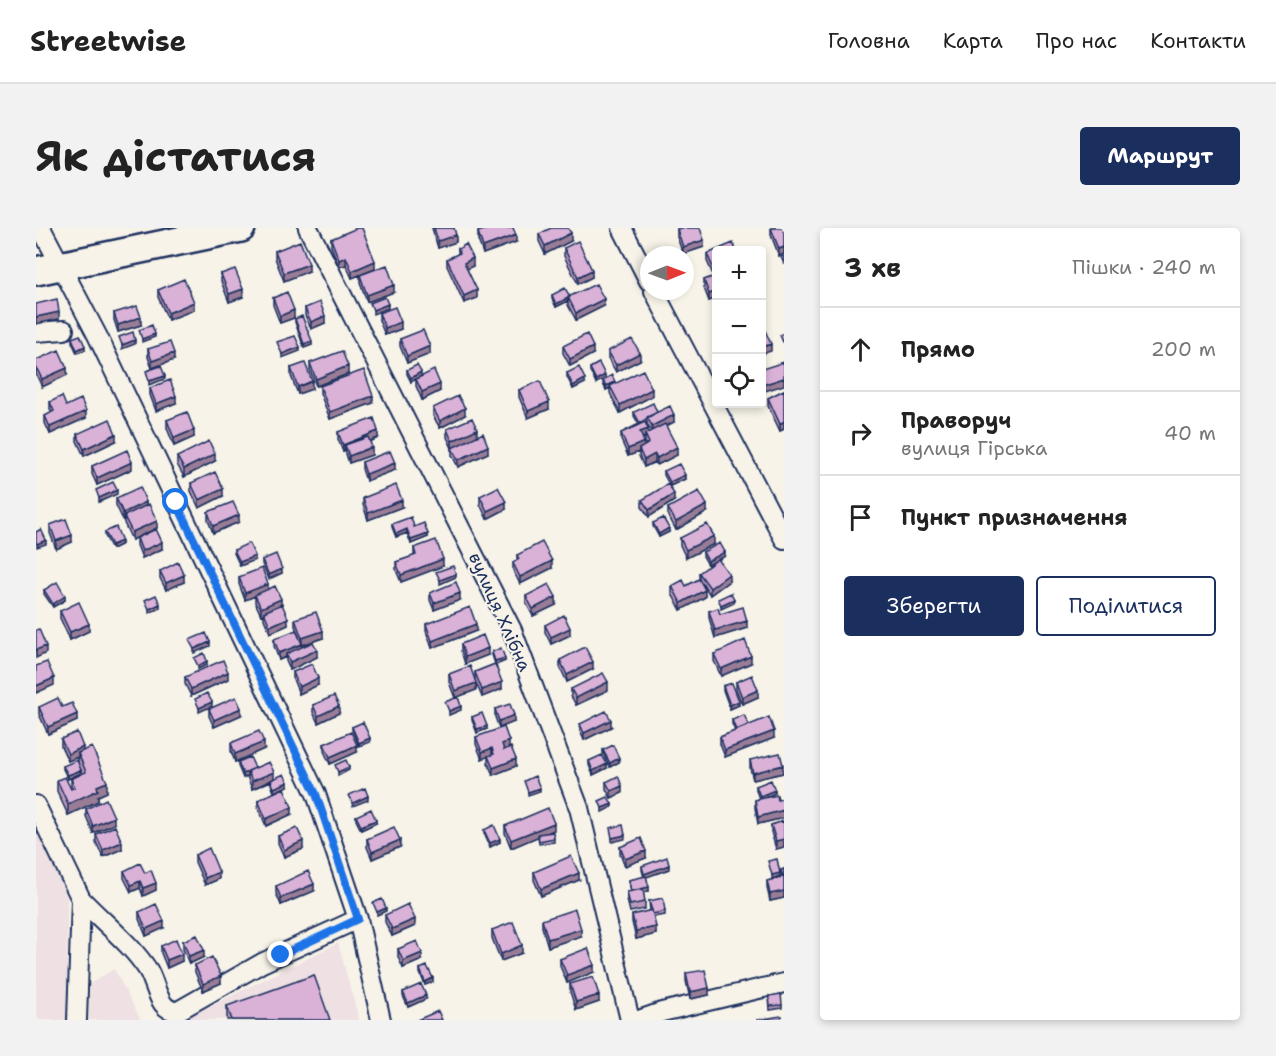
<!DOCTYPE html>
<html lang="uk">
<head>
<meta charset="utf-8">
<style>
  body { margin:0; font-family:"Shantell Sans",sans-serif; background:#f2f2f2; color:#222 }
  .controls { position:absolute; right:18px; top:18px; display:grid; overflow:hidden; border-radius:6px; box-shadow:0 3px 9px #0003 }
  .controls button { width:54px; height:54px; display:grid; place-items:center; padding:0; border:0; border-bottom:2px solid #e0e0e0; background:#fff; color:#222; font:30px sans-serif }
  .compass { position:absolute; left:604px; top:18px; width:54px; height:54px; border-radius:50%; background:#fff; box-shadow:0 3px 9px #0003; rotate:89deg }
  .stop { position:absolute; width:18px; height:18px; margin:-14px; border:4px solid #1a73e8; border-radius:50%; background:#fff }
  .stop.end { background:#1a73e8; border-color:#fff; box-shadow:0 2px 6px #0008 }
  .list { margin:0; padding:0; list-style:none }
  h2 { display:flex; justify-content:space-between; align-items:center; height:78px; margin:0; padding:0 24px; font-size:26px }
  h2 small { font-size:20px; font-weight:400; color:#767676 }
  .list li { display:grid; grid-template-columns:39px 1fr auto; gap:18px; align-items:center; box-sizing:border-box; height:84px; padding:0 24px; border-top:2px solid #e0e0e0 }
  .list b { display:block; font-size:22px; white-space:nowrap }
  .list p { margin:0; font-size:20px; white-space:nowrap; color:#767676 }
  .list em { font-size:20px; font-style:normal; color:#767676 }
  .actions { display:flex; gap:12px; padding:18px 24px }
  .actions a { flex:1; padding:14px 0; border:2px solid #1b2f5e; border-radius:6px; text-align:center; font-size:21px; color:#1b2f5e }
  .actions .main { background:#1b2f5e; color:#fff }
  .icon { flex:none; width:33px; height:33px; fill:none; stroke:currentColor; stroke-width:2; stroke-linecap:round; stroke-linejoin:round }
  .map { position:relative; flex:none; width:748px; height:792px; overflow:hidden; border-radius:6px }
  header { display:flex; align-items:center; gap:36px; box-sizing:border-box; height:84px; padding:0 30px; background:#fff; border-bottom:2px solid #e0e0e0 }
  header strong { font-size:28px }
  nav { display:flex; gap:33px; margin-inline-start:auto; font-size:21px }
  .intro { display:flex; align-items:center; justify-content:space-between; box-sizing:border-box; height:144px; padding:0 36px }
  h1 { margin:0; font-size:42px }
  .button { padding:15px 27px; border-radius:6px; background:#1b2f5e; color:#fff; font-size:21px; font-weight:700 }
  main { display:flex; gap:36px; padding:0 36px }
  aside { flex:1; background:#fff; border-radius:6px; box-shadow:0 3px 9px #0003 }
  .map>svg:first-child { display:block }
  .built { fill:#eee0e3 }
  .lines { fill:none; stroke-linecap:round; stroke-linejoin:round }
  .minor-casing { stroke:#1b2f5e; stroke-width:22 }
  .highway-casing { stroke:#1b2f5e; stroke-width:32 }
  .minor { stroke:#f7f3e8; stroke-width:18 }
  .highway { stroke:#f7f3e8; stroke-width:27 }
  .wall { fill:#bb99ba; stroke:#1b2f5e; stroke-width:1.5; fill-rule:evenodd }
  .shaded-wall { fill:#997d97; stroke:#1b2f5e; stroke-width:1.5 }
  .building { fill:#dab2d8; stroke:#1b2f5e; stroke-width:1.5 }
  .route { stroke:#1a73e8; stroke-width:8 }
  .labels { text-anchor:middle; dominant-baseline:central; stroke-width:4.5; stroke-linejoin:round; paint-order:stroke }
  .street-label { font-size:18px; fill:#1b2f5e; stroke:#f7f3e8 }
</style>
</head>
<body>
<header>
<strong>Streetwise</strong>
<nav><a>Головна</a><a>Карта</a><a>Про нас</a><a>Контакти</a></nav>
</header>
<div class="intro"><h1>Як дістатися</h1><a class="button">Маршрут</a></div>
<main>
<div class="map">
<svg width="748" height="792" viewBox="0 0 748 792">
  <rect width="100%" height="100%" fill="#f7f3e8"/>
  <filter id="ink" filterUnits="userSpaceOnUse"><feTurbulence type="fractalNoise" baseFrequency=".0167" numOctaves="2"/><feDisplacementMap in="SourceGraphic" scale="12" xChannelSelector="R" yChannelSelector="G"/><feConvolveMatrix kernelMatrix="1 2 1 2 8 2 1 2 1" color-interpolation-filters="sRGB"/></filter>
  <g filter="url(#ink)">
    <!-- built -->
    <path class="built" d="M0 597 31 670V792H0Z
      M302 715 323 792H146Z
      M78 741 105 792H53L54 756Z"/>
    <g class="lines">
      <!-- minor casing -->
      <g class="minor-casing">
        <path id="minor" d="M5 0 61 107 280 566 322 691 345 792
          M272 0 476 402 543 580 594 792
          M586 0 613 53
          M618 63 748 311
          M0 104 28 102
          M0 577 45 671 41 792
          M45 671C67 694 95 716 112 742 121 757 122 784 142 783L226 735 322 691
          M603 792 626 784 748 755"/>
      </g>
      <!-- highway casing -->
      <g class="highway-casing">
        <path id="highway" d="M0 43 205 0"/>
      </g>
      <!-- minor -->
      <use href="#minor" class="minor"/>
      <!-- highway -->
      <use href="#highway" class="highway"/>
    </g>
    <!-- wall -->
    <path class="wall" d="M396 0H418L420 14 402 20Z
      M735 0H748V26L743 28 735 7Z
      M641 1 668 19 647 26 641 9Z
      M442 4 480 14 447 26 442 12Z
      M503 6 535 13 509 26 503 13Z
      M295 11 339 41 316 50 310 37 303 39 295 18Z
      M528 20 556 49 542 56 528 28Z
      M422 21 437 38 431 40 441 70 428 75 411 38V31L422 26Z
      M681 22V70L673 73 668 60V52L678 49 671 33V26Z
      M239 23 273 43 248 53 239 30Z
      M185 46 207 69 193 74 185 53Z
      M324 47 358 64 331 74 324 54Z
      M122 62 158 82 132 92 122 69Z
      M516 67 534 69 568 78 540 92 532 77V73L520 79 516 71Z
      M237 70 258 90 244 95 237 77Z
      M269 80 289 95 275 101 269 87Z
      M78 85 105 97 82 104 78 92Z
      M343 85 365 101 349 107 343 92Z
      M259 91 276 117 268 120 259 94Z
      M36 110 49 122 41 125 36 114Z
      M364 111 394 126 371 135 364 118Z
      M527 118 557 126 534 138 527 125Z
      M112 121 138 132 116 140 112 129Z
      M572 123 604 132 580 144 572 130Z
      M0 132 31 147 6 159 0 146Z
      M274 135 312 146 280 158 274 142Z
      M563 135 560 155 554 143V140Z
      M255 140 276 161 262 166 255 148Z
      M371 142 385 148 404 163 386 172 380 158V151L375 154 371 146Z
      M531 145 549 155 537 161 531 149Z
      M567 152 579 156 616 168 584 185 574 165V160L570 162 567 156Z
      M284 158 337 175 294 191 284 165Z
      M114 160 140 175 120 183 114 167Z
      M483 162 513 181 492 190 483 169Z
      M748 162V201L744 203 732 178V170Z
      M14 174 30 178 50 190 14 206 9 195V188L16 185 14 181Z
      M397 180 429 187 404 200 397 188Z
      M598 184H621L638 194 630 198 641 227 621 237 619 234 608 239 603 228V224L592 228 585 212V205L603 196 598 188ZM611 194V197L615 203 612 205 610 195ZM609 209V214L610 217 608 218 606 211Z
      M131 192 158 209 138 218 131 200Z
      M411 201 441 208 452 225 422 239 416 227V220L411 209Z
      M302 204 342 210 334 214 336 227 313 235 309 223 307 224 302 211Z
      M41 206 80 213 48 228 41 213Z
      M141 229 179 233 148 249 141 236Z
      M326 234 359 242 330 253 326 241Z
      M56 238 96 241 61 257 56 246Z
      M628 243 649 251 634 258 628 247Z
      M155 255 187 268 163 280 155 263Z
      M444 268 470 281 451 291 444 276Z
      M80 270 110 278 121 300 96 312 88 295V291L87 292 80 277Z
      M327 270 366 279 332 292 327 277Z
      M606 272 638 273 613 289 606 279Z
      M632 280 671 284 640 302 632 287Z
      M172 284 203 294 177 305 172 292Z
      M617 295 633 304 623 309 617 298Z
      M356 296 378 299 392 309 375 316 371 305 360 309 356 299Z
      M14 297 36 314 20 321 14 305Z
      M69 304 86 316 76 321 69 308Z
      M101 310 126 321 106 330 101 317Z
      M644 310 678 316 650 330 644 317Z
      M378 320 407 338 365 354 360 342V334L378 328Z
      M198 322 219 332 204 338 198 325Z
      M667 324 689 328 672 337 667 328Z
      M481 327 516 340 484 356 477 342V335L481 333Z
      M226 332 246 345 233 351 226 336Z
      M124 343 148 354 130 362 124 350Z
      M663 345 693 353 674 367 666 355 669 369 645 382 636 366V358H650L663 351Z
      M203 349 232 361 245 377 252 397 234 405 228 391V386L225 387 219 374V368L209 372 203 356Z
      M8 362 29 372 17 379 8 366Z
      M394 365 424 372 398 382 394 372Z
      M490 368 520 377 497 388 490 375Z
      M24 383 53 403 34 412 24 390Z
      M673 383 684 386 711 400 679 410 673 390Z
      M259 391 287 410 266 417V419L281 429 254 442 250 433V429L243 432 238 418V411L263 408 259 398Z
      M390 396 440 403 396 420 390 403Z
      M509 397 534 407 515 416 509 404Z
      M425 416 452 427 429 436 425 423Z
      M456 424 469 433 460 437 466 461 446 469 440 455V462L419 470 413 454V446L439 451V444L459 436 456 427Z
      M678 426 715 435 685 448 678 433Z
      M524 432 557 441 531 454 524 439Z
      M257 444 282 457 263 466 257 451Z
      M149 449 192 451 155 468 149 456Z
      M700 454 722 469 706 476 700 461Z
      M687 458 703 477 694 481 687 462Z
      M535 461 572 462 540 477 535 468Z
      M277 477 303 485 282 495 277 484Z
      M3 479H26L41 493 12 506 3 486Z
      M173 481 205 487 178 499 173 488Z
      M459 481 478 494 463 500 459 489Z
      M436 489 451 501 441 505 436 492Z
      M696 492 738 510 689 529 684 516V509L699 503 696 496Z
      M544 496 575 499 548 512 544 503Z
      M316 499 334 514 323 518 316 502Z
      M440 509 473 520 480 538 457 547 452 535V528L446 531 440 516Z
      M25 511 47 523 71 564 62 568V573L32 587 21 563V552L35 561V551L46 546 45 543V545L32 551 27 541V538L42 535V529L32 533 25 518Z
      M195 515 228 521 199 534 195 523Z
      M288 516 321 524 294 536 288 523Z
      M567 522 583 534 574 539 567 525Z
      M714 532 747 545 717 552 714 540Z
      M553 533 571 540 557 547 553 537Z
      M202 534 219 540 252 558 238 564 235 556V553L216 561 212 551V548L207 550 202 538Z
      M570 554 586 565 575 570 570 561Z
      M720 558 739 565 727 570 742 572 748 570V590L722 596 719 580V572L723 571 720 562Z
      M222 572 256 586 230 598 222 579Z
      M50 581 78 596 57 605 50 588Z
      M320 588 340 595 325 602 320 592Z
      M748 593V619L740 621 735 604V597Z
      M469 598 518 602 511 605 518 610V614L503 616 502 608 475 620 469 605Z
      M448 602 464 614 454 619 448 605Z
      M60 606 86 621 67 629 60 614Z
      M242 608 267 621 248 629 242 615Z
      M331 611 364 619 336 631 331 619Z
      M584 619 610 630 589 638 584 626Z
      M159 627 183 651 169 657 159 634Z
      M606 638 633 641 610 649 613 663 607 664 609 674V681L594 684 591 672V664H595L593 652 608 649 606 642Z
      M748 641V670L734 673 731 660V653L745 649V642Z
      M88 643 109 645 120 662 107 668 104 660 95 664 88 650Z
      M498 644 543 652 505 668 498 652Z
      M240 658 278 663 245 677 240 665Z
      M613 673 629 683V687L617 689 620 706 600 711 596 694V687L614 683Z
      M103 684 128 700 110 708 103 691Z
      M349 687 379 698 356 708 349 694Z
      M506 692 545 708 512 719 506 699Z
      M456 702 486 725 465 733 456 710Z
      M147 713 168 729 153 736 147 721Z
      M125 718 146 733 131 740 125 725Z
      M362 721 386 732 367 740 362 729Z
      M524 731 558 744 531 755 524 738Z
      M159 737 185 755 167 763 159 744Z
      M384 741 397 754 389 757 384 745Z
      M650 745 673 767 654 771 650 753Z
      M534 756 563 774 540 782 534 764Z
      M367 764 390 771 372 779 367 768Z
      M733 768 746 777V780L734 782Z
      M191 778 294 792H191Z"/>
    <!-- shaded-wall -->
    <path class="shaded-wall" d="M535 5V13L509 26V18Z
      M420 7V14L402 20V13Z
      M480 7V14L447 26V19Z
      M668 12V19L647 26V19Z
      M748 19V26L743 28V21Z
      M310 29V37L303 39V32Z
      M437 30V38L428 42V35Z
      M339 33V41L316 50V43Z
      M273 36V43L248 53V45Z
      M556 42V49L542 56V49Z
      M358 57V64L331 74V67Z
      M207 61V69L193 74V66Z
      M441 62V70L428 75V68Z
      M681 63V70L673 73V66Z
      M532 70V73L520 79V76Z
      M568 71V78L540 92V85Z
      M158 74V82L132 92V85Z
      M352 76V80L337 86V82Z
      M258 82V90L244 95V88Z
      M23 84V91L0 96V89Z
      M289 88V95L275 101V94Z
      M105 89V97L82 104V97Z
      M365 94V101L349 107V100Z
      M119 106V109L106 114V111Z
      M99 112V116L86 121V117Z
      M276 113V117L268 120V116Z
      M735 116V123L726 126V119Z
      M49 118V122L41 125V122Z
      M394 118V126L371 135V128Z
      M264 119V123L246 130V126Z
      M557 119V126L534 138V131Z
      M138 125V132L116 140V133Z
      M604 125V132L580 144V137Z
      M312 138V146L280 158V151Z
      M31 140V147L6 159V151Z
      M385 144V148L375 154V150Z
      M569 147V151L560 155V152Z
      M129 148V151L113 157V153Z
      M748 150V157L726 164V157Z
      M549 151V155L537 161V158Z
      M276 153V161L262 166V159Z
      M579 154V157L570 162V158Z
      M404 156V163L386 172V164Z
      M616 161V168L584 185V177Z
      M140 168V175L120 183V176Z
      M337 168V175L294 191V184Z
      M513 174V181L492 190V183Z
      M429 180V187L404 200V193Z
      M50 183V190L14 206V199Z
      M638 187V194L616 205V198Z
      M748 193V201L744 203V196Z
      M441 201V209L416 220V213Z
      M612 201V208L609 206V209L604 212V204Z
      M158 202V209L138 218V210Z
      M342 203V210L311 222 309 217V223L307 224V217Z
      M80 206V213L48 228V221Z
      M608 214V221H603V224L592 228V221Z
      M452 218V225L422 239V232Z
      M336 219V227L313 235V228Z
      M641 219V227L621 237V230Z
      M179 226V233L148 249V241Z
      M619 226V234L608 239V232Z
      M96 234V241L61 257V250Z
      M359 235V242L330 253V246Z
      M649 247V251L634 258V254Z
      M187 261V268L163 280V272Z
      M81 262V266L63 274V270Z
      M638 266V273L613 289V282Z
      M366 272V279L332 292V285Z
      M110 274V281L88 288V291L87 292V285Z
      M470 274V281L451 291V283Z
      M671 277V284L640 302V294Z
      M203 287V294L177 305V298Z
      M121 293V300L96 312V304Z
      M633 300V304L623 309V306Z
      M371 301V305L360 309V306Z
      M392 306V309L375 316V312Z
      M36 307V314L20 321V313Z
      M678 308V316L650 330V322Z
      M10 312V316L1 319V316Z
      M86 313V316L76 321V317Z
      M126 314V321L106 330V323Z
      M689 324V328L672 337V333Z
      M219 328V332L204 338V334Z
      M407 331V338L365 354V347Z
      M516 333V340L484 356V349Z
      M246 341V345L233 351V347Z
      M420 346V349L404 356V352Z
      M693 346V353L674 367V360Z
      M148 347V354L130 362V355Z
      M232 356V363L209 372V365Z
      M669 362V369L645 382V375Z
      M424 365V372L398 382V375Z
      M29 368V372L17 379V376Z
      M520 369V377L497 388V381Z
      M245 371V378L228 384V386L225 387V380Z
      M698 371V375L685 381V377Z
      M124 376V380L113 385V381Z
      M252 390V397L234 405V398Z
      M711 393V400L679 410V402Z
      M53 396V403L34 412V404Z
      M440 396V403L396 420V413Z
      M534 400V407L515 416V409Z
      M287 403V410L266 417V410Z
      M174 414V418L158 425V421Z
      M266 416V423L250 426V429L243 432V425Z
      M10 418V425L0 430V422Z
      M452 420V427L429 436V429Z
      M281 422V429L254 442V434Z
      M715 428V435L685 448V441Z
      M469 430V433L459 437V433Z
      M171 433V437L162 441V438Z
      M557 434V441L531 454V447Z
      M192 444V451L155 468V461Z
      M18 450V457L0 465V458Z
      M282 450V457L263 466V459Z
      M466 454V461L446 469V462Z
      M572 454V462L540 477V470Z
      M440 455V462L419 470V463Z
      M722 462V469L706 476V469Z
      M703 473V477L694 481V477Z
      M176 474V478L163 484V480Z
      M303 478V485L282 495V488Z
      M425 478V482L413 487V483Z
      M205 480V487L178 499V492Z
      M41 486V493L12 506V499Z
      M478 487V494L463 500V493Z
      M575 492V499L548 512V505Z
      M451 498V501L441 505V501Z
      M738 503V510L689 529V522Z
      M334 510V514L323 518V515Z
      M473 513V520L466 523V516Z
      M228 514V521L199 534V526Z
      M321 517V524L294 536V529Z
      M47 519V526L42 525V529L32 533V526Z
      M456 520V527L446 531V524Z
      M583 530V534L574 539V535Z
      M480 531V538L457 547V540Z
      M571 536V540L557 547V543Z
      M747 537V545L717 552V545Z
      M313 539V542L302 548V544Z
      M45 542V545L32 551V547Z
      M212 544V548L207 550V546Z
      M238 544V551L216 561V553Z
      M71 554V564L62 568V573L32 587V576L61 558Z
      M252 554V558L238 564V560Z
      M586 558V565L575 570V563Z
      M504 560V563L492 567V564Z
      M739 562V565L724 572V568Z
      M332 568V572L317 578V575Z
      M576 576V579L566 584V580Z
      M256 579V586L230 598V591Z
      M748 582V590L722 596V589Z
      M78 589V596L57 605V598Z
      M340 592V595L325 602V598Z
      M518 595V602L475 620V612Z
      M589 607V611L576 614V610Z
      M464 611V614L454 619V615Z
      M748 611V619L740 621V613Z
      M364 612V619L336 631V624Z
      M267 613V621L248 629V622Z
      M86 614V621L67 629V622Z
      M610 623V630L589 638V631Z
      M633 637V641L608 650V646Z
      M183 644V651L169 657V650Z
      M543 645V652L505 668V661Z
      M744 645V648L736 651V647Z
      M104 653V660L95 664V657Z
      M120 655V662L107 668V660Z
      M278 656V663L245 677V670Z
      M613 659V663L595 667V663Z
      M748 663V670L734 673V666Z
      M350 680V683L341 687V684Z
      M379 691V698L356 708V701Z
      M128 693V700L110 708V701Z
      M620 699V706L600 711V703Z
      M545 701V708L512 719V711Z
      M486 717V725L465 733V726Z
      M168 722V729L153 736V728Z
      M386 725V732L367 740V733Z
      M146 726V733L131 740V732Z
      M558 737V744L531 755V747Z
      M185 748V755L167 763V756Z
      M397 750V754L389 757V754Z
      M673 760V767L654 771V764Z
      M390 767V771L372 779V775Z
      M563 767V774L540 782V774Z"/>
    <!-- building -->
    <path class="building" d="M321 0H326L339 33 316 43 310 29 303 32 295 11Z
      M398 0H418L420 7 402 13Z
      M454 0H477L480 7 447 19 442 4Z
      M515 0H532L535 5 509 18 503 6Z
      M646 0H664L668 12 647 19 641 1Z
      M735 0H748V19L743 21Z
      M264 13 273 36 248 45 239 23Z
      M542 13 556 42 542 49 528 20Z
      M697 15 700 22H681V44H679L671 26Z
      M430 16 437 30 428 35 441 62 428 68 411 31 424 25 422 21Z
      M748 28V36L745 29Z
      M351 37 358 57 331 67 324 47Z
      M199 41 207 61 193 66 185 46Z
      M681 47V63L673 66 668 52Z
      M148 51 158 74 132 85 122 62Z
      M560 56 568 71 540 85 532 69Z
      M529 60 534 69 520 76 516 67Z
      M251 64 258 82 244 88 237 70Z
      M349 69 352 76 337 82 334 75Z
      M21 71 23 84 0 89V76Z
      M284 74 289 88 275 94 269 80Z
      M101 78 105 89 82 97 78 85Z
      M359 79 365 94 349 100 343 85Z
      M266 88 276 113 268 116 259 91Z
      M116 97 119 106 106 111 103 102Z
      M728 100 735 116 726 119V101Z
      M387 102 394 118 371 128 364 111Z
      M97 104 99 112 86 117 83 109Z
      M748 105V114H747L744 107Z
      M551 106 557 119 534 131 527 118Z
      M44 107 49 118 41 122 36 110Z
      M259 108 264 119 246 126 241 114Z
      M596 111 604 125 580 137 572 123Z
      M134 114 138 125 116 133 112 121Z
      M23 122 31 140 6 151 0 139V132Z
      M306 123 312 138 280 151 274 135Z
      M748 134V150L726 157V141Z
      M269 135 276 153 262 159 255 140Z
      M563 135 569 147 560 152 554 140Z
      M381 137 385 144 375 150 371 142Z
      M125 138 129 148 113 153 110 143Z
      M543 139 549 151 537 158 531 145Z
      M328 142 337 168 294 184 284 158Z
      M398 142 404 156 386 164 380 151Z
      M607 142 616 161 584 177 574 158Z
      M576 147 579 154 570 158 567 152Z
      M134 152 140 168 120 176 114 160Z
      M504 153 513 174 492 183 483 162Z
      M748 162V193L744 196 732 170Z
      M26 168 30 178 45 171 50 183 14 199 9 188 18 183 14 174Z
      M422 168 429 180 404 193 397 180Z
      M617 175 621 184 604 195 598 184Z
      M634 178 638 187 616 198 611 189Z
      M151 184 158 202 138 210 131 192Z
      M338 190 342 203 307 217 302 204Z
      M436 190 441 201 416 213 411 201Z
      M74 191 80 206 48 221 41 206Z
      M609 194 612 201 604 204 608 214 592 221 585 205Z
      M629 196 641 219 621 230 619 226 608 232 603 221 613 215 609 206Z
      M447 205 452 218 422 232 416 220Z
      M332 209 336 219 313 228 309 217Z
      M173 213 179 226 148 241 141 229Z
      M91 222 96 234 61 250 56 238Z
      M354 223 359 235 330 246 326 234Z
      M643 236 649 247 634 254 628 243Z
      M179 244 187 261 163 272 155 255Z
      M77 254 81 262 63 270 60 262Z
      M632 256 638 266 613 282 606 272Z
      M360 257 366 272 332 285 327 270Z
      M104 259 110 274 87 285 80 270Z
      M462 259 470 274 451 283 444 268Z
      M663 263 671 277 640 294 632 280Z
      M197 274 203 287 177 298 172 284Z
      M113 276 121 293 96 304 88 288Z
      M375 289 378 299 388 295 392 306 375 312 371 301 360 306 356 296Z
      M627 290 633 300 623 306 617 295Z
      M30 291 36 307 20 313 14 297Z
      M671 296 678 308 650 322 644 310Z
      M80 299 86 313 76 317 69 304Z
      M5 301 10 312 1 316 0 313V304Z
      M120 301 126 314 106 323 101 310Z
      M400 312 407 331 365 347 360 334 380 327 378 320Z
      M506 314 516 333 484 349 477 335 483 331 481 327Z
      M213 315 219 328 204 334 198 322Z
      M684 315 689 324 672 333 667 324Z
      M240 326 246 341 233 347 226 332Z
      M682 331 693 346 674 360 663 345Z
      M142 334 148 347 130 355 124 343Z
      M417 338 420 346 404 352 400 344Z
      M226 340 232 356 209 365 203 349Z
      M663 351 669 362 645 375 636 358 647 352 650 358Z
      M21 354 29 368 17 376 8 362Z
      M420 354 424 365 398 375 394 365Z
      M513 356 520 369 497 381 490 368Z
      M239 358 245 371 225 380 219 367Z
      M695 365 698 371 685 377 682 371Z
      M120 367 124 376 113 381 109 372Z
      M43 374 53 396 34 404 24 383Z
      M246 376 252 390 234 398 228 384Z
      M434 379 440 396 396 413 390 396Z
      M707 379 711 393 679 402 673 383 682 380 684 386Z
      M280 384 287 403 266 410 259 391Z
      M528 387 534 400 515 409 509 397Z
      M3 401 10 418 0 422V402Z
      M260 402 266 416 243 425 238 411Z
      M170 405 174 414 158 421 153 412Z
      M447 407 452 420 429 429 425 416Z
      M709 412 715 428 685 441 678 426Z
      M277 414 281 422 254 434 250 426Z
      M549 419 557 434 531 447 524 432Z
      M465 420 469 430 459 433 456 424Z
      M168 425 171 433 162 438 158 430Z
      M187 432 192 444 155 461 149 449Z
      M11 434 18 450 0 458V438Z
      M276 436 282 450 263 459 257 444Z
      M459 436 466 454 446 462 439 444Z
      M434 438 440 455 419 463 413 446Z
      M567 445 572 454 540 470 535 461Z
      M716 447 722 462 706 469 700 454Z
      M696 455 703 473 694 477 687 458Z
      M171 465 176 474 163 480 159 471Z
      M298 468 303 478 282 488 277 477Z
      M200 469 205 480 178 492 173 481Z
      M422 469 425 478 413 483 409 474Z
      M22 470 26 479 36 475 41 486 12 499 3 479Z
      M474 476 478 487 463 493 459 481Z
      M570 483 575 492 548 505 544 496Z
      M446 485 451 498 441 501 436 489Z
      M708 487 713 497 700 502 696 492Z
      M733 489 738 503 689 522 684 509Z
      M327 494 334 510 323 515 316 499Z
      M468 499 473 513 466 516 468 522 475 519 480 531 457 540 452 528 458 526 456 520 446 524 440 509Z
      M223 503 228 514 199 526 195 515Z
      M41 504 47 519 32 526 25 511Z
      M315 504 321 517 294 529 288 516Z
      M577 517 583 530 574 535 567 522Z
      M56 519 71 554 61 558 62 562 32 576 21 552 29 549 35 561 39 559 35 551 50 544 42 525Z
      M744 525 747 537 717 545 714 532Z
      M566 527 571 536 557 543 553 533Z
      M214 529 219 540 207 546 202 534Z
      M41 532 45 542 32 547 27 538Z
      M310 532 313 539 302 544 299 537Z
      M233 534 238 544 216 553 212 543Z
      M248 546 252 554 238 560 235 552Z
      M499 548 504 560 492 564 488 553Z
      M582 548 586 558 575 563 570 554Z
      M735 552 739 562 724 568 720 558Z
      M248 560 256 579 230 591 222 572Z
      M329 560 332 568 317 575 313 567Z
      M741 567 742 572 748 570V582L722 589 719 572Z
      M572 569 576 576 566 580 563 573Z
      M70 571 78 589 57 598 50 581Z
      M512 580 518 595 475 612 469 598Z
      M335 581 340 592 325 598 320 588Z
      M748 593V611L740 613 735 597Z
      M458 597 464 611 454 615 448 602Z
      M587 597 589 607 576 610 574 600Z
      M79 598 86 614 67 622 60 606Z
      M358 599 364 612 336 624 331 611Z
      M261 600 267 613 248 622 242 608Z
      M517 604 518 610 503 613 502 606Z
      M605 610 610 623 589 631 584 619Z
      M173 620 183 644 169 650 159 627Z
      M535 628 543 645 505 661 498 644Z
      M631 629 633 637 608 646 606 638Z
      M741 631 744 645 736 647 732 633Z
      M104 635 109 645 115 642 120 655 107 660 104 653 95 657 88 643Z
      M748 641V663L734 666 731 653 747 649 745 642Z
      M272 643 278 656 245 670 240 658Z
      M610 648 613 659 595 663 593 652Z
      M607 661 609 674 594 677 591 664Z
      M627 670 629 683 617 686 613 673Z
      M346 671 350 680 341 684 337 675Z
      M120 676 128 693 110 701 103 684Z
      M372 676 379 691 356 701 349 687Z
      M539 681 545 701 512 711 506 692Z
      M616 682 620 699 600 703 596 687Z
      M477 694 486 717 465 726 456 702Z
      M161 707 168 722 153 728 147 713Z
      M140 711 146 726 131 732 125 718Z
      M381 713 386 725 367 733 362 721Z
      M552 720 558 737 531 747 524 731Z
      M176 729 185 748 167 756 159 737Z
      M391 738 397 750 389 754 384 741Z
      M669 742 673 760 654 764 650 745Z
      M278 747 294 792H196L191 778Z
      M557 749 563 767 540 774 534 756Z
      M385 756 390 767 372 775 367 764Z
      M745 766 746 777 734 778 733 768Z
      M402 783 406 792H381Z
      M746 788V792H721Z"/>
  </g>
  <g class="lines" filter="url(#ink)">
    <!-- route -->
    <path class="route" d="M140 274 280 566 322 691 245 727"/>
  </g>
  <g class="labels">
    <!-- street labels -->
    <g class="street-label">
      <text transform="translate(464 384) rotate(66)">вулиця Хлібна</text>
    </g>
  </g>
</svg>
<div class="controls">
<button>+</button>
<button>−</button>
<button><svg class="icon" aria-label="locate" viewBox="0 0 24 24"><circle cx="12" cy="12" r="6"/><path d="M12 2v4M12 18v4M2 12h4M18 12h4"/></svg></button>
</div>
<svg class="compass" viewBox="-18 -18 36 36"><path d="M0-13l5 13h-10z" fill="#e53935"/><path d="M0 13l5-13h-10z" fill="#767676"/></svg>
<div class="stop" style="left:140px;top:274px"></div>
<div class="stop end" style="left:245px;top:727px"></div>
</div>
<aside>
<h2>3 хв<small>Пішки · 240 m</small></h2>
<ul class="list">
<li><svg class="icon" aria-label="ahead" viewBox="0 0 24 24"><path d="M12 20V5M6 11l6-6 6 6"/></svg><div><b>Прямо</b></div><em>200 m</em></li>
<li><svg class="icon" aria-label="right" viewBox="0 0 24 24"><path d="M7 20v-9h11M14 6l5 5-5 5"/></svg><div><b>Праворуч</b><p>вулиця Гірська</p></div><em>40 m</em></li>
<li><svg class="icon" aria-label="arrive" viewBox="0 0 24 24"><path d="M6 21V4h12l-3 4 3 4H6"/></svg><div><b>Пункт призначення</b></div></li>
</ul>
<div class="actions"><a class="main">Зберегти</a><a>Поділитися</a></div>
</aside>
</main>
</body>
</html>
